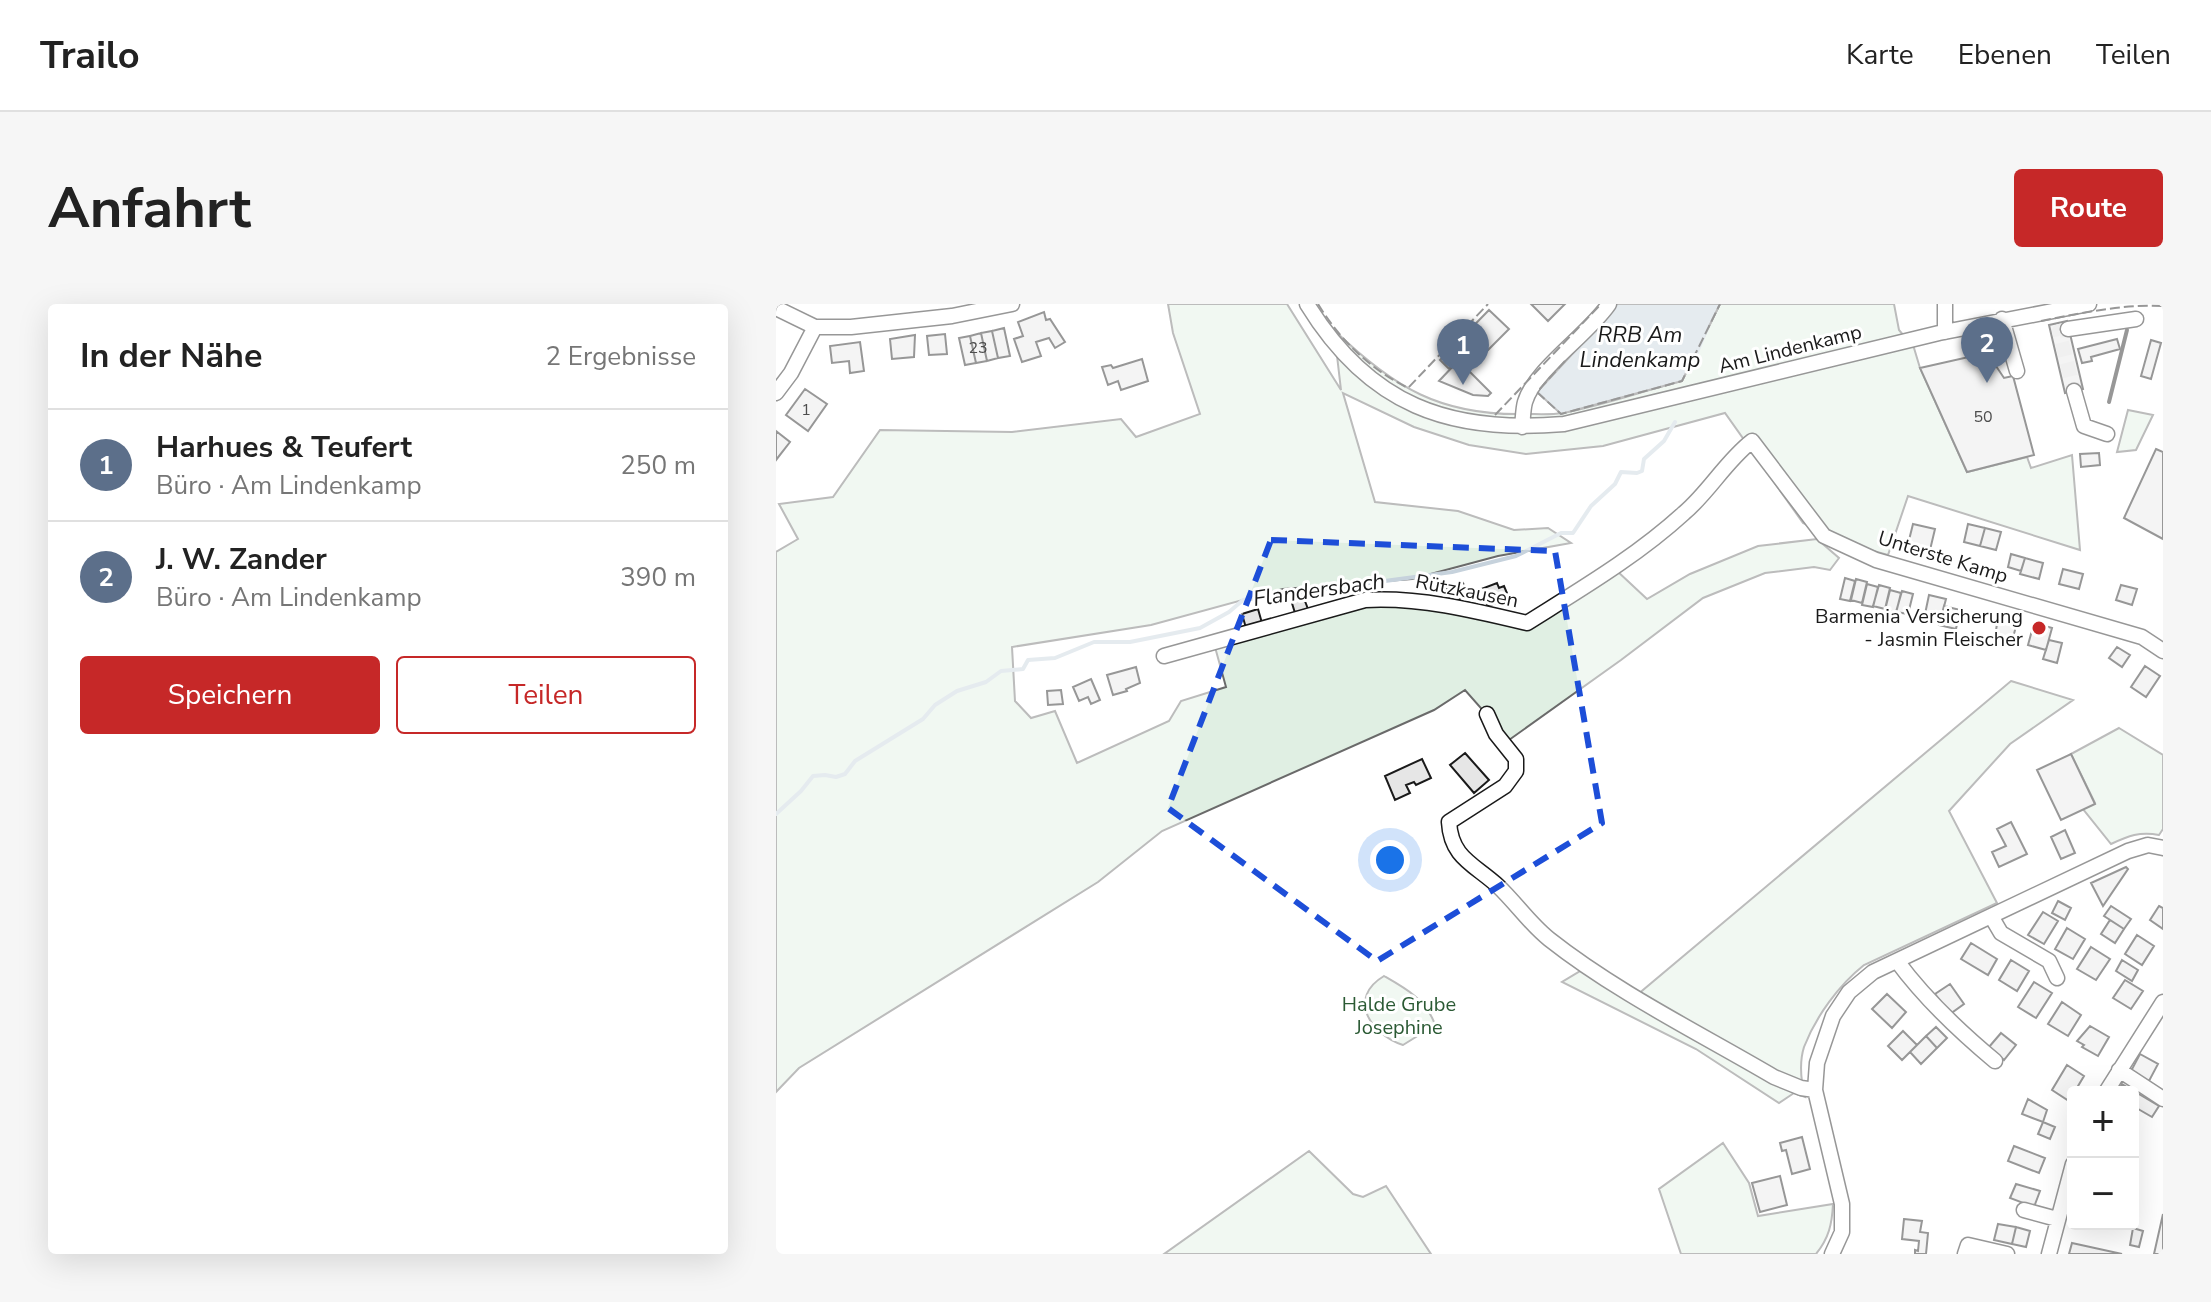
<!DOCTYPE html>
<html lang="de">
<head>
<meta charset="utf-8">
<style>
  body { margin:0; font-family:"Nunito Sans",sans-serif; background:#f6f6f6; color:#222 }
  .controls { position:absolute; right:24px; bottom:24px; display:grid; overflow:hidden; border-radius:8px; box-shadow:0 8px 32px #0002 }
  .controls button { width:72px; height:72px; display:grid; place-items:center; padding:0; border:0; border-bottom:2px solid #e0e0e0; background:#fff; color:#222; font:40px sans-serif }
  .you { position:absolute; left:614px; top:556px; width:28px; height:28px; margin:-20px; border:6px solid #fff; border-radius:50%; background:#1a73e8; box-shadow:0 0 0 12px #1a73e833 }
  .badge { display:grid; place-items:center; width:52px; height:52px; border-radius:50%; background:#c62828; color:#fff; font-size:26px; font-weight:700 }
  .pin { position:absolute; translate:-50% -66px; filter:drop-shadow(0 2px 4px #0008) }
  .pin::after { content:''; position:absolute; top:42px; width:28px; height:24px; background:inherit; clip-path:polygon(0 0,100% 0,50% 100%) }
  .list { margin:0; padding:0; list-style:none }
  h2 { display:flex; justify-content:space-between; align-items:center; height:104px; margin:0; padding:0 32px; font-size:34px }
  h2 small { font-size:26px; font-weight:400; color:#767676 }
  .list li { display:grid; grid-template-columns:52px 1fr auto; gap:24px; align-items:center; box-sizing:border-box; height:112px; padding:0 32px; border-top:2px solid #e0e0e0 }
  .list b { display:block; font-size:30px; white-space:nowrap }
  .list p { margin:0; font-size:26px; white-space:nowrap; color:#767676 }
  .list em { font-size:26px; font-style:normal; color:#767676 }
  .actions { display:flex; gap:16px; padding:24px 32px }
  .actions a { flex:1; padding:18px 0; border:2px solid #c62828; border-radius:8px; text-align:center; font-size:28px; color:#c62828 }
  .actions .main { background:#c62828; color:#fff }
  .map { position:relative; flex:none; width:1387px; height:950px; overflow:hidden; border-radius:8px }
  header { display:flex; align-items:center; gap:48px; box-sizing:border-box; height:112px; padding:0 40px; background:#fff; border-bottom:2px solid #e0e0e0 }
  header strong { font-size:38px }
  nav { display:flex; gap:44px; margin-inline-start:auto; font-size:28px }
  .intro { display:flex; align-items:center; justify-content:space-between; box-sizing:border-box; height:192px; padding:0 48px }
  h1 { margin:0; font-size:56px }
  .button { padding:20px 36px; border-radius:8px; background:#c62828; color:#fff; font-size:28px; font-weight:700 }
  main { display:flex; gap:48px; padding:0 48px }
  aside { flex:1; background:#fff; border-radius:8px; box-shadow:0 8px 32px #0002 }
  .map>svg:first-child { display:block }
  .green { fill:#e0efe3; stroke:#6a6a6a; stroke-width:2 }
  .water { fill:#c6d2dc; stroke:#6a6a6a; stroke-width:2 }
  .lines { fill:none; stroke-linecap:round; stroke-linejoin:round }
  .stream { stroke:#c6d2dc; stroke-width:4 }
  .building { fill:#e6e6e6; stroke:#1a1a1a; stroke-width:2 }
  .minor-tunnel { stroke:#ddd; stroke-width:14; stroke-dasharray:14 7; stroke-linecap:butt }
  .minor-casing { stroke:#1a1a1a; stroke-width:17 }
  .minor { stroke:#fff; stroke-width:14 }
  .fence { stroke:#1a1a1a; stroke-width:2; stroke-dasharray:10 4; stroke-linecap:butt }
  .wall { stroke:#1a1a1a; stroke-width:4 }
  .marked { fill:none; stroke:#1d4ed8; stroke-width:6; stroke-dasharray:16 10; stroke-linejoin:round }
  .poi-dot { fill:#c62828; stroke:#fff; stroke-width:3 }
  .labels { text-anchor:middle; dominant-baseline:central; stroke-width:6; stroke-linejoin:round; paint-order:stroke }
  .number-label { font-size:16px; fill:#4d4d4d }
  .street-label { font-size:20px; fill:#1a1a1a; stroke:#fff }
  .poi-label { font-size:20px; fill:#1a1a1a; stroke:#fff; text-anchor:end }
  .park-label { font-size:20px; fill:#2b5a34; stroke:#fff }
  .water-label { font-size:22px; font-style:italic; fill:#1a1a1a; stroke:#fff }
</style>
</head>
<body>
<header>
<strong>Trailo</strong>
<nav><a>Karte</a><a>Ebenen</a><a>Teilen</a></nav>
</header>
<div class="intro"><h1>Anfahrt</h1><a class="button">Route</a></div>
<main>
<aside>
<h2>In der Nähe<small>2 Ergebnisse</small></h2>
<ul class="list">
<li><span class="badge" style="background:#5c6f8a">1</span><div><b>Harhues &amp; Teufert</b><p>Büro · Am Lindenkamp</p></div><em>250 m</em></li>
<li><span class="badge" style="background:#5c6f8a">2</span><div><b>J. W. Zander</b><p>Büro · Am Lindenkamp</p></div><em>390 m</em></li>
</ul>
<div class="actions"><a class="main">Speichern</a><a>Teilen</a></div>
</aside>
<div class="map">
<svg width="1387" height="950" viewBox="0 0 1387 950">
  <rect width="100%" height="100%" fill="#fff"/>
  <!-- green -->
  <path class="green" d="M392 0H511L565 86 558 26C618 84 665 112 749 110 761 110 775 111 786 109 826 102 866 87 906 77L944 0H1118L1123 26 1138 44 1144 64 1191 168 1251 153 1255 164 1296 151 1304 246 1132 192 1112 251 1072 240 1027 219 949 109 827 142 750 150 693 141 638 123 567 89 599 198 682 207 738 226 772 224 795 239 722 252 636 275 507 285 375 321 236 343 239 397 255 414 279 407 301 459 393 417 405 397 450 383 439 343 598 299 635 301 747 321 840 266 871 295 914 270 982 242 1041 235 1063 254 1054 266 1038 263 989 269 927 294 845 356 733 436 689 386 658 406 386 527 322 578 23 764 0 788V248L22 235 3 200 57 193 104 126 236 128 345 115 360 133 424 110 397 29Z
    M1352 106 1377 111 1360 146 1341 148Z
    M1235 377 1297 396 1234 440 1173 507 1221 599 1088 661C1063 681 1040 712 1028 743 1023 759 1025 777 1029 793L1018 789 1003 799 920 745 786 678 811 663 861 691Z
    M1343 424 1387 451V525L1383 531C1364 527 1352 532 1335 540L1307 505 1319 499 1295 450Z
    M608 672C629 684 651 696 659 721L627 741C594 730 571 694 608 672Z
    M947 839 973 879 982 912 1057 900C1056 920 1053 934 1040 950H905L883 885Z
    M533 847 577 890 587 893 610 882 655 950H388Z"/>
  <!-- water -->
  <path class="water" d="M839 0H944L906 77 785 110 761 88 830 14Z"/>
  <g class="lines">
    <!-- stream -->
    <path class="stream" d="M913 67 931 24
      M0 510 25 487 37 472 49 471 60 473 69 470 79 457 147 415 159 401 181 387 210 378 225 367 247 365 252 356 279 354 318 338H354L424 324 453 308 467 296 676 268 740 252 785 229H797L815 202 839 180 845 168 861 169 866 167 868 155 888 137 899 118"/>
  </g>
  <!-- building -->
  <path class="building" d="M755 0H789L772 17Z
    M713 6 733 25 692 66 682 57 673 65 664 56Z
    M268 8 270 16 274 15 289 38 279 44 273 34 260 38 265 52 246 58 238 35 247 32 242 18Z
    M1291 17 1307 85 1289 89 1273 21Z
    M228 24 234 52 222 54 216 27Z
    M216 27 222 54 211 57 205 29Z
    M205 29 211 57 200 59 194 32Z
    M169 30 171 50 153 51 151 32Z
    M139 31 138 53 116 55 114 35Z
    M194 32 200 59 189 61 183 34Z
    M1341 35 1344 45 1315 53 1316 57 1306 59 1302 45Z
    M1375 36 1385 39 1375 75 1365 72Z
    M84 38 88 67 74 69 73 57 56 59 54 42Z
    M1197 52 1218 59 1228 74 1237 72 1258 151 1191 168 1144 64Z
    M366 55 372 77 345 86 342 77 332 81 326 63 335 61 337 64Z
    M682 57 692 66 715 89 712 92 697 91 663 77Z
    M29 85 51 100 32 127 10 111Z
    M0 127 14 138 0 156Z
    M1380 145 1387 148V235L1348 214Z
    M1323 149 1324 161 1305 163 1304 150Z
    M1137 220 1159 225 1154 246 1132 240Z
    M1192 220 1209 224 1204 242 1188 238Z
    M1209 224 1225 228 1220 246 1204 242Z
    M1235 250 1249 254 1245 267 1232 263Z
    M1249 254 1267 259 1263 275 1244 270Z
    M1287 265 1307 270 1303 285 1283 280Z
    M1069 274 1079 277 1074 297 1064 295Z
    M1080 275 1091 278 1086 299 1075 296Z
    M687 279 692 292 675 298 670 285Z
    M721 279 723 284 728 282 733 294 712 302 707 291 703 293 700 287Z
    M1091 280 1102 283 1097 303 1086 301Z
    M1103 281 1114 284 1109 305 1097 302Z
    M1345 281 1361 285 1356 301 1340 296Z
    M1114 286 1125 289 1120 309 1109 306Z
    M1126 287 1137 290 1132 310 1120 308Z
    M1153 291 1170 295 1165 314 1149 310Z
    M527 292 532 305 519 309 515 296Z
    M1168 302 1184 306 1180 325 1163 321Z
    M482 305 486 319 470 324 466 310Z
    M1222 313 1241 318 1236 338 1219 333Z
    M1258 319 1276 324 1270 346 1252 341Z
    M1273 336 1286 339 1281 359 1267 355Z
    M1341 343 1354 351 1346 363 1333 354Z
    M1369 362 1384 372 1370 393 1355 383Z
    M360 363 364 379 350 385 351 387 337 391 331 371Z
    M315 375 324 396 315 400 312 393 303 397 297 383Z
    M285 386 287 400 272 401 271 387Z
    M689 449 713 476 698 489 674 461Z
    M1295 450 1319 500 1285 516 1261 466Z
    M646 455 655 474 640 481 638 478 630 481 634 489 619 496 609 472Z
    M1235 518 1251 550 1223 563 1216 548 1230 542 1221 525Z
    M1289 526 1299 549 1285 555 1275 533Z
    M1350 563 1352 565 1327 602 1315 579Z
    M1282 597 1295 604 1289 616 1276 609Z
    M1335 602 1355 615 1348 625 1328 612Z
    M1383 602 1387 604V625L1374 616Z
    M1267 608 1282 617 1268 640 1252 631Z
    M1334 616 1348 625 1339 639 1325 630Z
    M1291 624 1309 635 1297 655 1279 645Z
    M1361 631 1378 642 1366 661 1349 650Z
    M1195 639 1221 655 1212 671 1185 655Z
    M1315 643 1334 655 1320 676 1301 665Z
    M1235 656 1253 667 1241 687 1223 676Z
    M1346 656 1362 666 1356 677 1340 667Z
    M1349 676 1367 687 1355 705 1337 694Z
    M1258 678 1276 689 1260 714 1242 703Z
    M1174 680 1188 700 1174 710 1159 690Z
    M1111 690 1130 708 1116 724 1096 705Z
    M1286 698 1305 711 1292 732 1272 720Z
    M1314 722 1333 733 1322 752 1306 743 1308 741 1301 737Z
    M1160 723 1171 734 1161 744 1150 732Z
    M1127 727 1141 741 1126 756 1112 742Z
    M1225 729 1240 741 1228 756 1213 743Z
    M1150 732 1161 744 1145 760 1134 748Z
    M1364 750 1382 760 1373 777 1355 767Z
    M1291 761 1308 772 1293 797 1276 786Z
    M1346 780 1383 802 1376 813 1357 802V788H1342Z
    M1252 795 1271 806 1267 818 1246 810Z
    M1267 818 1279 823 1274 835 1262 830Z
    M1026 833 1034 865 1016 870 1010 846 1006 847 1004 839Z
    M1238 842 1269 854 1263 869 1232 857Z
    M1004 872 1011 901 984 908 976 879Z
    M1240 880 1264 887 1258 903 1234 894Z
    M1387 910V950H1378Z
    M1128 915 1146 917 1144 928 1152 929 1150 950H1139V946L1142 947 1143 937 1126 935Z
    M1222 920 1240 923 1236 940 1218 936Z
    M1240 923 1254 927 1250 943 1236 940Z
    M1357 924 1367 927 1363 943 1354 941Z
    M1296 939 1346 950H1293Z"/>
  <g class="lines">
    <!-- minor-tunnel -->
    <path class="minor-tunnel" d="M1292 25 1283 27 1298 87"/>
    <!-- minor casing -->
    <g class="minor-casing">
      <path id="minor" d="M531 0C593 101 673 130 788 120L1163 29 1313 0
        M1169 0V28
        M0 4 39 23H75L176 12 236 0
        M1226 15 1241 67
        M1292 25 1360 15
        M1298 87 1308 122 1331 130
        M0 89 15 69 39 23
        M746 123C747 115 747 105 749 98 759 65 812 31 833 0
        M388 352 589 296C644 293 697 306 751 319 805 285 861 252 908 209 933 188 950 157 976 137L1048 232 1100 256 1366 333 1387 347
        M711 410 720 430 740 455V467L729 482 673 518C675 554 698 560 722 582 740 599 754 620 773 635 840 688 925 730 998 773L1025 784 1039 786
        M1215 612 1225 629 1273 657 1281 674
        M1121 657C1149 695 1183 727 1219 757
        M1343 766 1387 795
        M1330 788 1387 698
        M1248 906 1281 915
        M1056 950 1066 928V900L1039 786 1041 759 1057 712 1073 688 1097 668 1352 547 1372 541 1387 544
        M1189 950 1192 941 1231 950
        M1273 950 1297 860"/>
    </g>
    <!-- minor -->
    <use href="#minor" class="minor"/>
    <!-- fence -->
    <path class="fence" d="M542 0C564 36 594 65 632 84L712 0
      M1265 17C1306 9 1346 0 1387 2
      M789 57 761 88 785 110 906 77 944 0
      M719 111 825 0"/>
    <!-- wall -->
    <path class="wall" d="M1333 98 1351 26"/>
  </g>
  <!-- marked area -->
  <path d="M0 0H1387V950H0ZM495 236 779 247 826 519 601 657 392 504Z" fill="#fff" fill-opacity=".55" fill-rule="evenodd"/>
  <path class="marked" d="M495 236 779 247 826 519 601 657 392 504Z"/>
  <!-- markers -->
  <circle class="poi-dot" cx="1263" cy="324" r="8"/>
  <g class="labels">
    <!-- number labels -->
    <g class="number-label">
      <text x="202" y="44">23</text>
      <text x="30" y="106">1</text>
      <text x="1207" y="113">50</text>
    </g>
    <!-- street labels -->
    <g class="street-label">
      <text transform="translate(1014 45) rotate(-14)">Am Lindenkamp</text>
      <text transform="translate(1167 253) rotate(17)">Unterste Kamp</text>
      <text transform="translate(691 287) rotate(11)">Rützkausen</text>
    </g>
    <!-- poi labels -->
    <g class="poi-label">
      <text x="1247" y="312">Barmenia Versicherung<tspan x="1247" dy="23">- Jasmin Fleischer</tspan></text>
    </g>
    <!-- park labels -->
    <g class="park-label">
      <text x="623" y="700">Halde Grube<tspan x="623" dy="23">Josephine</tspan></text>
    </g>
    <!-- water labels -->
    <g class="water-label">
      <text x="864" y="31">RRB Am<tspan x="864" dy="25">Lindenkamp</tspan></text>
      <text transform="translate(543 286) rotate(-8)">Flandersbach</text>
    </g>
  </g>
</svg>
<div class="controls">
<button>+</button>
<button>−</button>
</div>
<div class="you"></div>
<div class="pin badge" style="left:687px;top:81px;background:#5c6f8a">1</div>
<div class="pin badge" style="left:1211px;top:79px;background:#5c6f8a">2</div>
</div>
</main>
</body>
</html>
